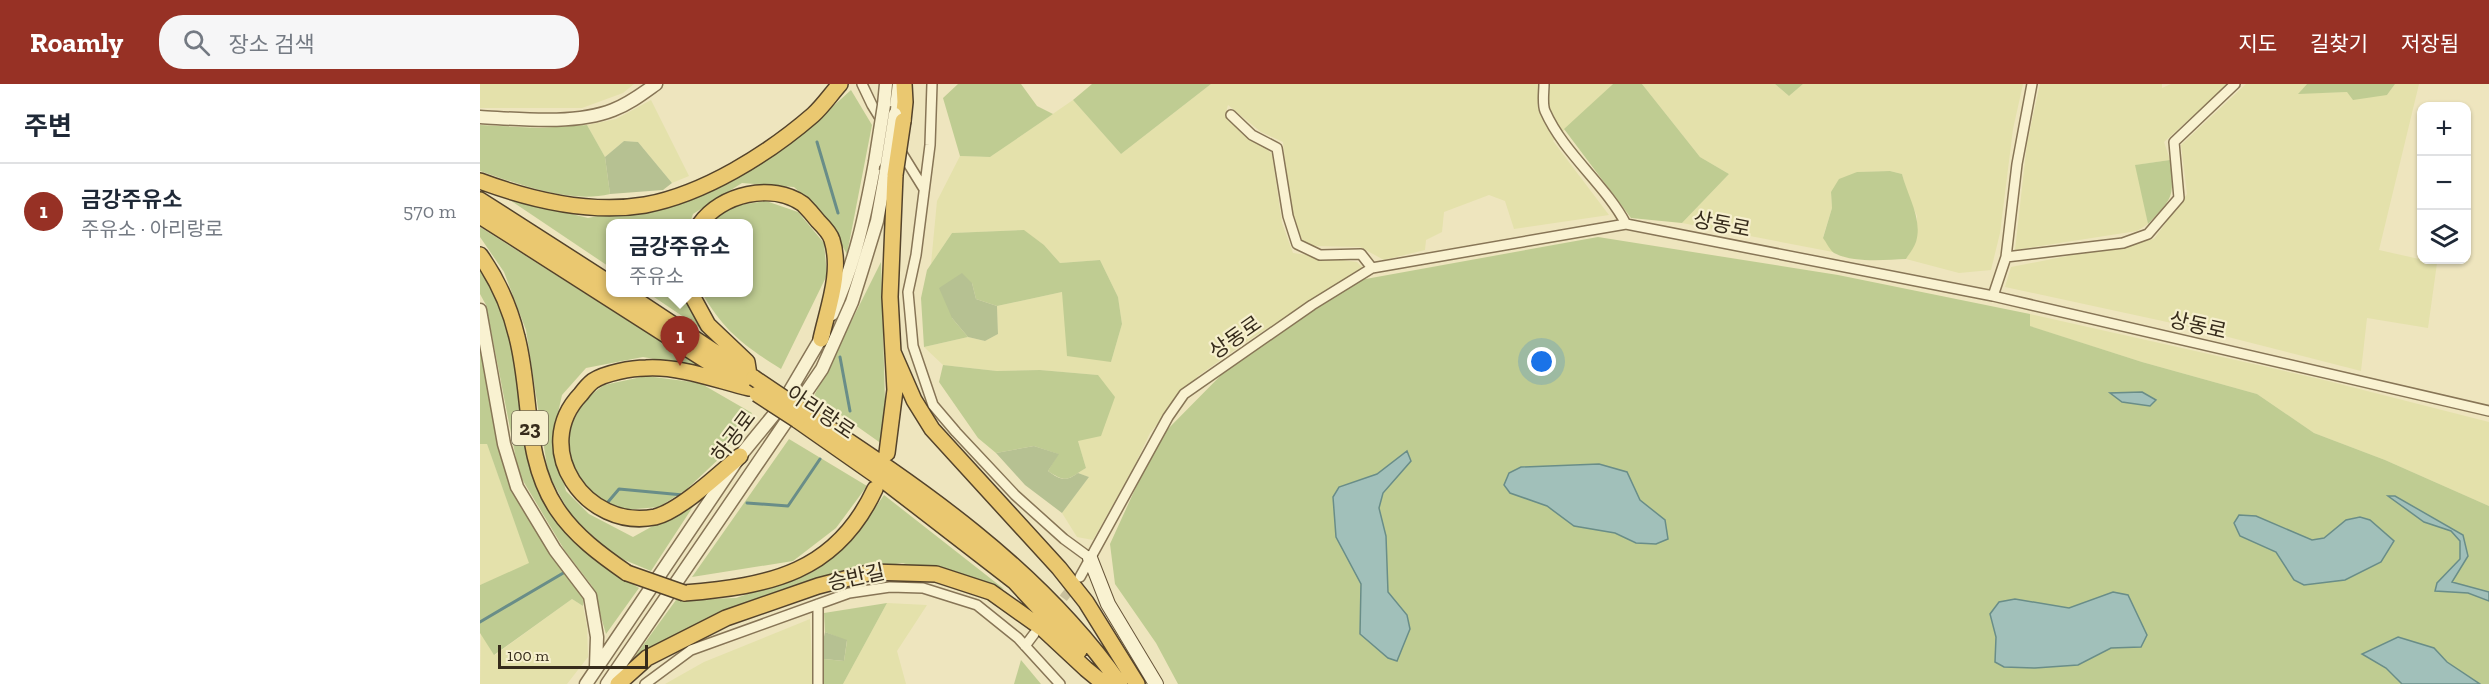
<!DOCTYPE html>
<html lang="ko">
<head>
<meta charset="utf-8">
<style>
  body { margin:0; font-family:"Zilla Slab","Noto Sans KR",serif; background:#f6f6f7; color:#1f2937 }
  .controls { position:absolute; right:18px; top:18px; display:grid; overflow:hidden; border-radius:12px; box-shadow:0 2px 4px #0004 }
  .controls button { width:54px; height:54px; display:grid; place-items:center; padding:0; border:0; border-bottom:2px solid #e0e1e3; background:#fff; color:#1f2937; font:30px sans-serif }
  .scale { position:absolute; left:18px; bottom:15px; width:150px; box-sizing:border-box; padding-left:6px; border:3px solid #362b1b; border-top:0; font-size:16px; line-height:21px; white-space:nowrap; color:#362b1b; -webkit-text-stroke:4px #f6efcd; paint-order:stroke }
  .you { position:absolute; left:1062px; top:278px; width:21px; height:21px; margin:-15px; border:4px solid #fff; border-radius:50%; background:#1a73e8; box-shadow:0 0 0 9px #1a73e833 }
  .badge { display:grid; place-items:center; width:39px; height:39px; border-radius:50%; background:#973125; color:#fff; font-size:20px; font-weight:700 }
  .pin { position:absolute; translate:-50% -50px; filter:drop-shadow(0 2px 3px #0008) }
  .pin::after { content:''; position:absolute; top:32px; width:21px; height:18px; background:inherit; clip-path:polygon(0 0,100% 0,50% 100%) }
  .popup { position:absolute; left:126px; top:135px; width:147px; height:78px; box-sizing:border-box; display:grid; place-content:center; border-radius:12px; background:#fff; filter:drop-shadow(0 2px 4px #0005); font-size:20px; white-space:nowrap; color:#747a83 }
  .popup b { font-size:22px; color:#1f2937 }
  .popup::after { content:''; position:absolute; left:50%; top:100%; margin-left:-12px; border:12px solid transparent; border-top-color:#fff }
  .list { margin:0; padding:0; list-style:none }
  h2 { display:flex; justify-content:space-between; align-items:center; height:78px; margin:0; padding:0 24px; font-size:26px }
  h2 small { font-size:20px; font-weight:400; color:#747a83 }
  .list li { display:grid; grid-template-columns:39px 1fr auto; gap:18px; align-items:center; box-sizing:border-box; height:96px; padding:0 24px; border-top:2px solid #e0e1e3 }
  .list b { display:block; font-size:22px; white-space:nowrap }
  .list p { margin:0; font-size:20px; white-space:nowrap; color:#747a83 }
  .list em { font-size:20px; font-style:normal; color:#747a83 }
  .icon { flex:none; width:33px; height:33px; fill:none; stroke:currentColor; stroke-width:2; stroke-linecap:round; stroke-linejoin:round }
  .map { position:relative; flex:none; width:2009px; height:600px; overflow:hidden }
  header { display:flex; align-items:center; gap:36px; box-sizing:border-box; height:84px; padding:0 30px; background:#973125; color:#fff }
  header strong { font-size:28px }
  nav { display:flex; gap:33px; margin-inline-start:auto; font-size:21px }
  .search { width:420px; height:54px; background:#f6f6f7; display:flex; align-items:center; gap:15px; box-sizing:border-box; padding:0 21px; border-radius:24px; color:#747a83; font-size:22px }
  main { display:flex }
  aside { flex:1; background:#fff }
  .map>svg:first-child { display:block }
  .farmland { fill:#e4e1ab }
  .green { fill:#bfcc92 }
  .cemetery { fill:#b6c192 }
  .water { fill:#a1c0ba; stroke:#698d88; stroke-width:1.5 }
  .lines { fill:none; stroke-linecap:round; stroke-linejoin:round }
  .stream { stroke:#698d88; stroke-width:3 }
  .minor-tunnel { stroke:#c9c09d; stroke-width:9; stroke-dasharray:9 4.5; stroke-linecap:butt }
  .minor-casing { stroke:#877556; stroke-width:12 }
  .tertiary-casing { stroke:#877556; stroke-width:15 }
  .secondary-casing { stroke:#68563a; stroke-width:16 }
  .trunk-casing { stroke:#54432b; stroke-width:18 }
  .minor { stroke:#f9f2d1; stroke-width:9 }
  .tertiary { stroke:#f9f2d1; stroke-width:12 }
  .secondary { stroke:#f9f2d1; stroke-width:14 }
  .trunk { stroke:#eac870; stroke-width:15 }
  .tertiary-bridge-casing { stroke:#877556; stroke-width:15; stroke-linecap:butt }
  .trunk-bridge-casing { stroke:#54432b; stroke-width:18; stroke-linecap:butt }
  .tertiary-bridge { stroke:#f9f2d1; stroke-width:12 }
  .trunk-bridge { stroke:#eac870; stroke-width:15 }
  .labels { text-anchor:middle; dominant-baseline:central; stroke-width:4.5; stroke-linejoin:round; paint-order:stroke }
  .shield { fill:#f6efcd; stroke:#706650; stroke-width:1.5 }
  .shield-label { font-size:20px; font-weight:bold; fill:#362b1b }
  .street-label { font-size:21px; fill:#362b1b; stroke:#f6efcd }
</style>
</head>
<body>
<header>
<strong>Roamly</strong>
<div class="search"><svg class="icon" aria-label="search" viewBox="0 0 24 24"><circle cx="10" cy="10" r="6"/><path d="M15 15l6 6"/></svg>장소 검색</div>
<nav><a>지도</a><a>길찾기</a><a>저장됨</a></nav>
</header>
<main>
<aside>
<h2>주변<small></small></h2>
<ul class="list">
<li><span class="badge">1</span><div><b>금강주유소</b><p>주유소 · 아리랑로</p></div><em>570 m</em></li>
</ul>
</aside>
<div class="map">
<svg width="2009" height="600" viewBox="0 0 2009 600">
  <rect width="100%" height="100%" fill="#eee5be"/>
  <!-- farmland -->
  <path class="farmland" d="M0 0H154L143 9 102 24H0Z
    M731 0H1133L1073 57 1129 131 1034 145 1025 117 1009 111 964 128 962 148 946 156 945 166 904 176 880 163 832 162 818 155 810 129 803 58 781 48 748 21 746 28 792 70 802 139 813 169 877 178 883 184 769 256 718 292 670 349 653 385 613 456 597 453 582 429 609 393 598 389 606 384 598 357 618 291 560 286 517 287 463 281 444 263 488 253 505 257 518 250 517 222 582 208 631 278 642 240 638 213 620 176 580 179 564 161 543 146 472 149 451 180 457 117 480 72 510 73 593 16 641 70Z
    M1162 0H1295L1309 12 1323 0H1543L1533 45 1520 149 1511 186 1479 189 1426 175 1436 158 1437 132 1428 112 1422 90 1410 87 1377 88 1351 108 1352 124 1343 153 1353 168 1202 139 1249 90 1220 73Z
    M1560 0H1682V4L1691 0H1748L1684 58 1690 76 1656 81 1668 140 1657 147 1535 166 1547 59Z
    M1766 0H1827L1819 9 1867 8 1907 11 1915 0H1939L1899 166 1957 179 1948 244 1887 234 1881 287 1701 241 1525 203 1531 183 1674 155 1707 110 1701 61Z
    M171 16 209 92 192 99 158 58 144 57 125 73 107 41 136 35Z
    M1550 230 1840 295 2009 338V422L1905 376 1834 349 1777 310 1662 278 1549 242Z
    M0 360H7L50 480 0 501Z
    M92 515 103 522 107 542 108 573 87 600H0L1 548 15 571Z
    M407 519 447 521 417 567 426 600H363Z
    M330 535 333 600H185L224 578Z"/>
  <!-- green -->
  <path class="green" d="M478 0H541L557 22 573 30 510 73 480 72 463 14Z
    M612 0H731L641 70 593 16Z
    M1133 0H1162L1220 73 1249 90 1202 139 1151 134 1084 45Z
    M1295 0H1323L1309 12Z
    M1827 0H1915L1907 11 1873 16 1867 8 1818 10Z
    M371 6 392 41 367 170 345 133 314 103 262 99 213 130 210 139 131 140V184L27 114 108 134 227 110 321 51Z
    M0 41 59 44 107 41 125 73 130 110C90 120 38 100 0 87Z
    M1690 76C1694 114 1694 112 1668 140L1655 81Z
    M1410 87 1422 90C1427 111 1443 135 1436 158 1434 164 1429 170 1426 175 1405 176 1373 179 1354 169 1350 166 1346 158 1343 154L1352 124 1351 108 1359 95 1377 88Z
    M286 117 318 128 344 159 347 191 301 285C263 261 244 247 222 209L269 208V140L228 139 247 123Z
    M0 143 221 283 163 273 106 284 82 311 72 356 86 407 109 430 153 453 216 418 171 487 135 472 91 432 68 389 46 246 24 188 0 153Z
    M544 146 564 161 580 179 620 176 638 213 642 240 631 278 587 272 582 208 517 222 496 215 492 199 472 234 488 253 444 263 441 214 447 186 472 149Z
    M1118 153 1358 191 1550 230V242L1662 278 1777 310 1834 349 1905 376 2009 422V600H698L676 559 635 500 630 460 678 355 753 279 880 196Z
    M401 178 405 317 402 360 334 312Z
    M0 180 23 229 33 268 41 330 55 394 84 446 114 476 159 504 126 550 112 502 85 467 39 390 6 221 0 210Z
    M168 209H205L220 244Z
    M0 250 17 358 41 424 104 513 103 522 92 515 14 571 0 549V501L49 479 7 360H0Z
    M463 281 517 287 560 286 618 291 635 313 621 352 598 357 606 384C588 395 587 400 568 387L578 370 554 362 516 369 498 354 459 298Z
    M166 292 220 299 272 329 243 371 207 405 179 423 144 426 116 413 92 383 88 348 104 316 124 301Z
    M309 355 387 402 356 444 313 477 212 493Z
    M404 411 524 505 422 479 355 490 220 539 145 586 196 516 256 514 333 488 375 453Z
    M407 519 363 600H344V575L364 577 367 557 345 548 344 529Z
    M541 576 561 600H534Z"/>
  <!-- cemetery -->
  <path class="cemetery" d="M144 57 158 58 192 99 183 106 130 110 125 73Z
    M482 189 492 199 496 215 517 222 518 250 505 257 488 253 472 234 459 204Z
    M554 362 579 370 568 387C580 396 586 398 598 389L609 393 582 429 545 401 516 369Z
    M345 548 367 556 364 577 344 575 342 562Z"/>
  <!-- water -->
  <path class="water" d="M1662 308 1676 316 1670 322 1642 318 1630 309Z
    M927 367 931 377 903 409 899 424 906 452 908 508 927 531 930 545 917 577 908 574 880 550 881 500 856 453 853 413 859 403 897 390Z
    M1119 380 1147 388 1160 416 1185 436 1188 455 1176 460 1156 459 1135 449 1094 442 1067 422 1030 409 1024 401 1029 389 1041 383Z
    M1908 412H1915L1983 451 1988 472 1972 498 2009 508V517L1988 509 1955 507 1957 499 1980 475V457L1971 447 1944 438Z
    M1759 431 1776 432 1832 456 1844 454 1866 436 1880 433 1890 436 1914 457 1901 478 1865 496 1824 501 1814 496 1796 468 1760 452 1754 439Z
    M1633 508 1648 511 1667 551 1661 563 1631 564 1598 581 1555 584 1524 583 1515 578 1516 553 1510 530 1519 518 1535 515 1589 524Z
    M1918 553 1954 564 1967 578 2000 600H1922L1906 584 1882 570Z"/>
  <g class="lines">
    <!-- stream -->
    <path class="stream" d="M337 58 358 129
      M360 273 370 327
      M128 418 139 405 203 411
      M267 419 308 422 340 375
      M0 538 85 488"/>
    <!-- minor-tunnel -->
    <path class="minor-tunnel" d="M575 525 596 498"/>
    <!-- minor casing -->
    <g class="minor-casing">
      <path id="minor" d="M382 0 392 21 444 105
        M452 0 450 61 436 171 428 208 433 262 453 321 476 348 535 411 584 455 610 474
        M1064 0C1064 8 1062 20 1065 27 1084 70 1125 100 1146 140
        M751 31 772 51 797 64 808 132 817 160 840 171 881 170 892 184
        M1526 173 1643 159 1668 150 1699 114 1694 58 1755 0
        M1513 212 1526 173 1537 80 1552 0
        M600 493 688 333 704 310 832 221 892 184 1146 140 1513 212 2009 327
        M338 520V600
        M545 562 554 550
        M165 600 211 566 369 509 410 503 443 504 497 521 538 554 580 600"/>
    </g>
    <!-- tertiary casing -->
    <g class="tertiary-casing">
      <path id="tertiary" d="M404 21 406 0
        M415 30 419 0
        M0 33C40 35 95 41 133 26 149 20 162 10 176 0
        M0 226 24 360 37 403 75 466 110 512 117 553 116 583
        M352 230C375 180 385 132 395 78
        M106 600 260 372 301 322 344 249
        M127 600 342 285 372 218 382 186 397 137 406 87"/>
    </g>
    <!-- secondary casing -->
    <g class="secondary-casing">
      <path id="secondary" d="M610 474 628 520 676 600"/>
    </g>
    <!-- trunk casing -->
    <g class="trunk-casing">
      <path id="trunk" d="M423 37 425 18 424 0
        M0 97C51 116 111 130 165 121 224 110 288 70 333 31 343 22 351 10 360 0
        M0 116 131 200
        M0 132 258 297
        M220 140C241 110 292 98 323 120 328 125 334 132 338 137 343 142 350 149 352 156 362 188 348 223 341 255
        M0 171C17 195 30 223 37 253 52 311 43 374 77 425 95 452 121 471 147 489
        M144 208 274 294
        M210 208 228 241 267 278 269 291
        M413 268 434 316 452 345 579 484 606 518 657 600
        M323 327C440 404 558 483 640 600
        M317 336 407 399 534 497 599 567
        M407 369 415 306 410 213 415 91
        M260 372C240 389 200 427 175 433 106 447 49 364 101 310 104 306 109 300 113 297 125 289 152 284 166 284 200 282 236 296 269 304
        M204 509C290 502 356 489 395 405
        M138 600 167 574 246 534 338 502 392 488 456 490 511 508 563 545 606 585 623 599"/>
    </g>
    <!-- minor -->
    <use href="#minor" class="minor"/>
    <!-- tertiary -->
    <use href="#tertiary" class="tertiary"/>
    <!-- secondary -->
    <use href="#secondary" class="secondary"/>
    <!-- trunk -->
    <use href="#trunk" class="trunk"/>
    <!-- tertiary-bridge casing -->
    <g class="tertiary-bridge-casing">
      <path id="tertiary-bridge" d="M395 78 404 21
        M406 87 415 30"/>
    </g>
    <!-- trunk-bridge casing -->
    <g class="trunk-bridge-casing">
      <path id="trunk-bridge" d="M415 91 423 37
        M274 294 323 327
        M277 310 317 336
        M147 489 204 509"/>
    </g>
    <!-- tertiary-bridge -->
    <use href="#tertiary-bridge" class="tertiary-bridge"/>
    <!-- trunk-bridge -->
    <use href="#trunk-bridge" class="trunk-bridge"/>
  </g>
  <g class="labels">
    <!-- shield labels -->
    <rect class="shield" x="32" y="327" width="36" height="34" rx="4.5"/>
    <g class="shield-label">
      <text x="50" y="344">23</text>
    </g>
    <!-- street labels -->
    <g class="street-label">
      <text transform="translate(1242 140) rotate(11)">상동로</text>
      <text transform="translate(1718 241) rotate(13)">상동로</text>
      <text transform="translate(755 253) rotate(-35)">상동로</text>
      <text transform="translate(341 328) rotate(34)">아리랑로</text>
      <text transform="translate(253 352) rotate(-53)">하공로</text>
      <text transform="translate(376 493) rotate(-12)">승반길</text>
    </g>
  </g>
</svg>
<div class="controls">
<button>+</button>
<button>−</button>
<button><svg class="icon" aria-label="layers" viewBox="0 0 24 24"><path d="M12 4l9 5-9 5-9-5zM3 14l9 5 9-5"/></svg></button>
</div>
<div class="scale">100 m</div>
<div class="you"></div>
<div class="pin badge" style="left:200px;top:282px">1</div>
<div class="popup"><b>금강주유소</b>주유소</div>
</div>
</main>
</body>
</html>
